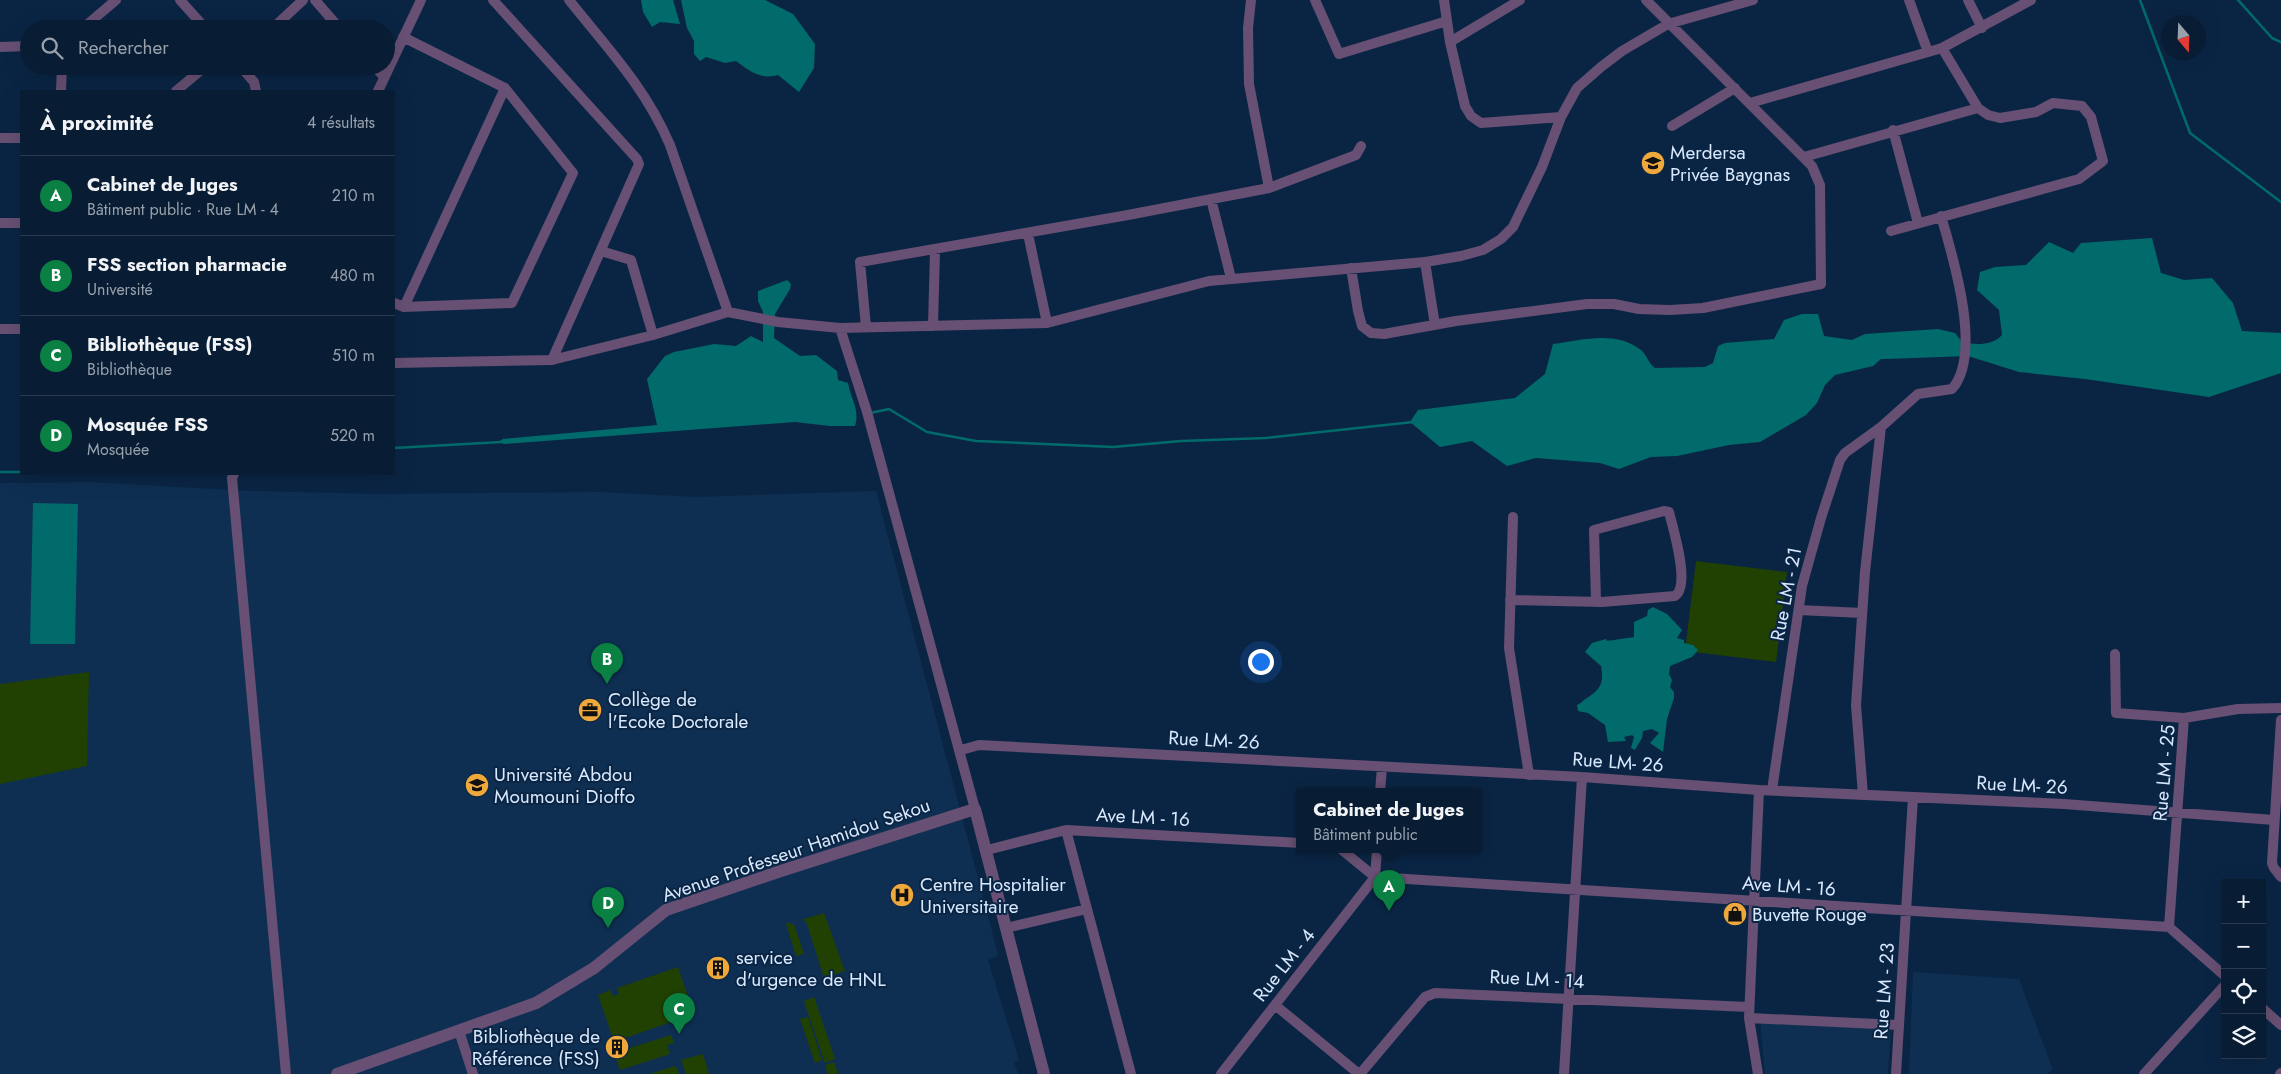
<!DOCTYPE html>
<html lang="fr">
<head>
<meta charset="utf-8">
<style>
  body { margin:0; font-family:Jost,sans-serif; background:#11253b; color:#f1f3f6 }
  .controls { position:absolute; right:15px; bottom:15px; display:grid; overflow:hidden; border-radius:0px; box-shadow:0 5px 20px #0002 }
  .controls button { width:45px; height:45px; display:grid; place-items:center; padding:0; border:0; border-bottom:1px solid #293a4e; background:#081c33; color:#f1f3f6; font:25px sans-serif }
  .compass { position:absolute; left:2161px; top:15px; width:45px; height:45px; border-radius:50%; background:#081c33; box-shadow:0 5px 20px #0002; rotate:161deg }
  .you { position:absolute; left:1260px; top:661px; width:18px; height:18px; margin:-12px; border:4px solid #fff; border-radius:50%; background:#1a73e8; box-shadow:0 0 0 8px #1a73e833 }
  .badge { display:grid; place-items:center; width:32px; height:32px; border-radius:50%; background:#0b8043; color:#fff; font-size:16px; font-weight:700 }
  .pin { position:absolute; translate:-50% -41px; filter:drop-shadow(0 1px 2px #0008) }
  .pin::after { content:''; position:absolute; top:26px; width:18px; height:15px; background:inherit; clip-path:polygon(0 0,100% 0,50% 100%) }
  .popup { position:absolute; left:1296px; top:788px; width:185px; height:65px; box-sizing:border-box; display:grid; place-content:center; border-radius:0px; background:#081c33; filter:drop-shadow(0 1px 4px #0005); font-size:16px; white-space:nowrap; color:#98a1ac }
  .popup b { font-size:19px; color:#f1f3f6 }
  .popup::after { content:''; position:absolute; left:50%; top:100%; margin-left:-10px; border:10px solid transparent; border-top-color:#081c33 }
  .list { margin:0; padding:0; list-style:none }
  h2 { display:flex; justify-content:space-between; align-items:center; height:65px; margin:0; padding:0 20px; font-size:21px }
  h2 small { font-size:16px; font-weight:400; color:#98a1ac }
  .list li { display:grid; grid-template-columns:32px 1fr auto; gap:15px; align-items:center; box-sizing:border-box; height:80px; padding:0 20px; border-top:1px solid #293a4e }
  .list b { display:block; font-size:19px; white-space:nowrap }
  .list p { margin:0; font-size:16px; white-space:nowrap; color:#98a1ac }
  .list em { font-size:16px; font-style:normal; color:#98a1ac }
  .icon { flex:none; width:28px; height:28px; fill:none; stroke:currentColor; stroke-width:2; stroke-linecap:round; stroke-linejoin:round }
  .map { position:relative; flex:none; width:2281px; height:1074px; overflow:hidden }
  .search { position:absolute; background:#081c33; box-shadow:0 5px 20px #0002; left:20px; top:20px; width:375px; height:55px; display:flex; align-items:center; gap:12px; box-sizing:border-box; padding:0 18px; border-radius:28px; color:#98a1ac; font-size:19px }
  .panel { position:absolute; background:#081c33; box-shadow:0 5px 20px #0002; left:20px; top:90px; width:375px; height:385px; border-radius:0px }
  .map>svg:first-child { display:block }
  .built { fill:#0e2f52 }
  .green { fill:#214102 }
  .water { fill:#006b6a }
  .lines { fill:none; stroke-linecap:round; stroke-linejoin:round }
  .stream { stroke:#006b6a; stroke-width:2.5 }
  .minor { stroke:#675073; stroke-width:10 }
  .tertiary { stroke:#675073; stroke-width:12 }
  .labels { text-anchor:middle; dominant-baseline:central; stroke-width:4; stroke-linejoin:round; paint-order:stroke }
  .poi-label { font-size:19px; fill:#d8e8fd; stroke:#0a2544; text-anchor:start }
  .street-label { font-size:19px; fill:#d8e8fd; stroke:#0a2544 }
</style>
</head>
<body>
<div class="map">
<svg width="2281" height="1074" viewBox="0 0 2281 1074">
  <rect width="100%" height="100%" fill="#0a2544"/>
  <!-- built -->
  <path class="built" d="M91 482 253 491 380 494 600 492 695 497 876 491 992 931 998 956 988 960 1019 1060 1014 1062 1018 1074H0V483Z
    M1913 972 2019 979 2053 1070 2047 1074H1909Z
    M1760 1020 1891 1025 1888 1074H1765Z"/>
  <!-- green -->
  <path class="green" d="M1696 561 1787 572 1776 662 1685 651Z
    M89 672 87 766 0 784V684Z
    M824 913 845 971 826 977 823 975 806 921 801 920Z
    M790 922 791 925 794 924 804 954 796 956 786 924Z
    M678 967 694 1014 614 1042 598 995 610 990 613 996 619 994 617 988Z
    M814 997 835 1059 825 1063 804 1001Z
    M808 1017 822 1060 815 1063 800 1019Z
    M671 1035 674 1043 667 1045 670 1054 620 1070 614 1053Z
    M703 1054 709 1074H686L681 1060Z
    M834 1062 838 1074H828L825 1065Z
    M676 1066 679 1074H649Z"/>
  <!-- water -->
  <path class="water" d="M641 0H673L680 24 660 22 652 27 643 12Z
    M681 0H765L793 14 815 44 814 68 799 92 778 75C761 80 749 71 736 61L725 63 706 57 700 61 694 54V41L687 28Z
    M2152 238 2161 273 2184 280 2212 278 2233 303 2242 331 2281 333V373L2209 397 2085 379 2019 372 1968 356 1887 359H1881L1873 366 1835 375 1825 385 1817 403 1806 415 1760 442 1729 445 1677 456 1651 457 1619 469 1600 463 1536 458 1507 466 1472 441 1440 447 1410 422 1418 410 1515 398 1545 374 1553 344C1582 340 1616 330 1641 350 1647 355 1648 363 1655 368L1705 367 1713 363 1718 346 1725 343 1774 339 1784 320 1802 314H1818L1824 336 1852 340 1865 334 1938 329 1955 333 1962 342C1974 345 1993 346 2002 335L1999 310 1977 290 1980 272 1995 267 2026 265 2049 242 2073 253 2081 243Z
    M787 280 791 284 790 289 775 314 774 338 800 356 816 355 837 371 838 380 848 383C851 400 860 409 855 426H830L795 422 504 444 498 442 503 439 657 425 647 379 665 356 674 352 714 344 736 346 751 336 763 342V312L758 301V291Z
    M33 503 78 504 75 644H30Z
    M1653 607 1667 614 1682 630 1677 638 1684 640V643L1693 645 1698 650 1692 657 1670 666 1669 674 1672 680 1670 687 1674 692V698L1667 719 1663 752 1650 743 1659 733 1652 729 1643 731 1642 738 1635 750 1631 748 1634 737 1632 735 1624 737 1626 741 1608 742 1605 725 1588 713 1578 711 1577 705C1582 703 1583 700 1587 698 1601 689 1604 683 1601 666L1585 652 1592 643 1606 639 1607 641 1634 637V622L1647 616 1648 610Z"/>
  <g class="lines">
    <!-- stream -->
    <path class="stream" d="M2140 0 2190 133 2281 202
      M2238 0 2272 38 2281 42
      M870 413 889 409 927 432 976 441 1113 447 1181 441 1266 438 1413 422
      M394 448 501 442
      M0 472H21"/>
    <!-- minor -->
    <path class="minor" d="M180 0 206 29
      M315 0 340 29
      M493 0 637 159 639 164 552 360
      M569 0C608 49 645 87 670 145L728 312
      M1251 0 1248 28 1249 84 1269 188
      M1315 0 1339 54 1447 21
      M1444 0 1450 42 1465 106 1471 116 1481 123 1561 117
      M1909 0 1928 52
      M1968 0 1982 28
      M82 29 116 0
      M272 29 303 0
      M1450 42 1520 0
      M0 47 29 46
      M1942 48 1978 108
      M240 66 254 82 256 91
      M374 66 384 77
      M61 91 62 66
      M176 91 206 66
      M378 91 421 0
      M1750 103 1942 48 2031 0
      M1672 126 1735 88
      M1893 130 1918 223
      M0 138H21
      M1804 157 1978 108 1988 115 2000 118 2036 112 2053 103 2082 106 2091 117 2103 161 2079 179 1891 231
      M1211 199 1231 278
      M0 223H21
      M1028 234 1047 323
      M601 251 631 260 653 335
      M1425 262 1435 325
      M1351 268 1358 311 1362 326 1371 333 1384 334 1456 321 1587 304H1614L1639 309 1670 310 1703 308 1821 284 1820 185 1812 166 1646 0
      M394 303 404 307 512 303 573 173 505 88 403 37
      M404 307 505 88
      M933 326 935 251
      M866 327 860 262 1128 215 1269 188 1356 155 1361 146
      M840 328 867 412 975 809
      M0 329H21
      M394 363 552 360 653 335 728 312 778 322 840 328 1047 323 1209 281 1425 262 1461 256 1483 250 1501 239 1513 227 1542 167 1561 117 1577 88 1601 67 1622 51 1668 24 1753 0
      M234 474 232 478 286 1074
      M1513 517 1509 648 1529 775
      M1510 600 1602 602 1675 596C1691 585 1673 529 1669 512L1664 511 1594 530 1596 601
      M1799 610 1862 613
      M2115 654 2116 713 2184 718
      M2281 720 2272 863 2274 868 2281 877
      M961 750 979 745 1582 777 1759 790 2064 804 2274 820
      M1772 790 1802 586 1821 518 1840 460 1845 453 1881 427 1918 394 1952 389C1983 354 1953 257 1941 216
      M1380 792 1382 767
      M1863 795 1856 705 1865 572 1881 427
      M1066 830 1131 1074
      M987 850 1066 830 1300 843
      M1342 850 1375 877 2169 927 2225 976
      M1375 877 1377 850
      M2169 927 2184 718 2238 709 2281 708
      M1006 928 1087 909
      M1275 1005 1359 1074
      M2262 1008 2281 1025
      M1749 1018 1898 1025
      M459 1031 473 1074
      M1221 1074 1375 877
      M1360 1074 1425 997 1435 993 1749 1007
      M1564 1074 1582 777
      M1758 1074 1749 1018 1759 790
      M1896 1074 1913 797
      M2144 1074 2225 985
      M2280 1074 2281 1073"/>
    <!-- tertiary -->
    <path class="tertiary" d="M337 1074 536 1003 594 968 666 910 784 870 975 809 1044 1074"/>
  </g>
  <!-- icons -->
  <defs>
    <g id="school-disc" transform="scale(1.25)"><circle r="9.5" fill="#eea83c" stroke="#0a2544"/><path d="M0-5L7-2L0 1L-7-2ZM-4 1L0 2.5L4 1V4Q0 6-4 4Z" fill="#111"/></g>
    <g id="office-disc" transform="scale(1.25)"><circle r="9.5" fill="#eea83c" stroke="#0a2544"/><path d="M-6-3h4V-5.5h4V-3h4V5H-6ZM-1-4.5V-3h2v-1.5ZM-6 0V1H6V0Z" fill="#111"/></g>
    <g id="university-disc" transform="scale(1.25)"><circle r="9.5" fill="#eea83c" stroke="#0a2544"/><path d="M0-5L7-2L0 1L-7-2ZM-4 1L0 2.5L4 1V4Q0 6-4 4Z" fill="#111"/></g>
    <g id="hospital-disc" transform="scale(1.25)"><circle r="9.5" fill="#eea83c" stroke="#0a2544"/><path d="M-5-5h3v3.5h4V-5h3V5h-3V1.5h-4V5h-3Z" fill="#111"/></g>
    <g id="shop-disc" transform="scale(1.25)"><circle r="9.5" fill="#eea83c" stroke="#0a2544"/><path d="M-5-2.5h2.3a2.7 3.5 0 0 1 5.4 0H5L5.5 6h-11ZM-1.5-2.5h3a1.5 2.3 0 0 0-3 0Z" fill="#111"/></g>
    <g id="building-disc" transform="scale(1.25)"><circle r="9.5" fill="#eea83c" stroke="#0a2544"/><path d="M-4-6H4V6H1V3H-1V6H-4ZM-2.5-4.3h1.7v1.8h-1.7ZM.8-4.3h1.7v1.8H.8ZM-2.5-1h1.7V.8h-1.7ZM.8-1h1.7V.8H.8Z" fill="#111"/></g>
  </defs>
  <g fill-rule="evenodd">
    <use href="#school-disc" x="1653" y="163"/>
    <use href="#office-disc" x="590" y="710"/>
    <use href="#university-disc" x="477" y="785"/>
    <use href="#hospital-disc" x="902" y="895"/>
    <use href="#shop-disc" x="1735" y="914"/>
    <use href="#building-disc" x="718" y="968"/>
    <use href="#building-disc" x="617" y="1047"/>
  </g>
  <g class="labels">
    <!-- poi labels -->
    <g class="poi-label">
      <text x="1670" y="152">Merdersa<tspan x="1670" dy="22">Privée Baygnas</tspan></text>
      <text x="608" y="699">Collège de<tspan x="608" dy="22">l'Ecoke Doctorale</tspan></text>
      <text x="494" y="774">Université Abdou<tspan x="494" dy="22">Moumouni Dioffo</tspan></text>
      <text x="920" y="884">Centre Hospitalier<tspan x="920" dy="22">Universitaire</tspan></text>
      <text x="1752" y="914">Buvette Rouge</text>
      <text x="736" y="957">service<tspan x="736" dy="22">d'urgence de HNL</tspan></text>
      <text x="600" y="1036" text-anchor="end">Bibliothèque de<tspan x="600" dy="22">Référence (FSS)</tspan></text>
    </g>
    <!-- street labels -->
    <g class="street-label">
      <text transform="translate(1786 594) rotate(-79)">Rue LM - 21</text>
      <text transform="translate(1214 740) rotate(3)">Rue LM- 26</text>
      <text transform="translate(1618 762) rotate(4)">Rue LM- 26</text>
      <text transform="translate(2164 773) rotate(-85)">Rue LM - 25</text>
      <text transform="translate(2022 785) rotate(3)">Rue LM- 26</text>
      <text transform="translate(1143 817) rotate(3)">Ave LM - 16</text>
      <text transform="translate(796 850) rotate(-19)">Avenue Professeur Hamidou Sekou</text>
      <text transform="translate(1789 886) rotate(4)">Ave LM - 16</text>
      <text transform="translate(1284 965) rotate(-52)">Rue LM - 4</text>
      <text transform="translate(1537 979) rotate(3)">Rue LM - 14</text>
      <text transform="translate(1884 991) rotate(-86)">Rue LM - 23</text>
    </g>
  </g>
</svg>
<div class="controls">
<button>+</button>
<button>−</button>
<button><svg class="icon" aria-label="locate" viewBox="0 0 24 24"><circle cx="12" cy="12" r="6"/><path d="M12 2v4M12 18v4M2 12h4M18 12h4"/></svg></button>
<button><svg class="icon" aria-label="layers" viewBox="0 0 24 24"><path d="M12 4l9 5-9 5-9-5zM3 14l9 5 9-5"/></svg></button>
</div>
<svg class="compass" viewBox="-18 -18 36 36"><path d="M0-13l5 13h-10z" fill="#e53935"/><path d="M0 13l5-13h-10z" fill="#98a1ac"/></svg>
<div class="you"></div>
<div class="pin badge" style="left:1389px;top:911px">A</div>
<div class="popup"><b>Cabinet de Juges</b>Bâtiment public</div>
<div class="pin badge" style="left:607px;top:684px">B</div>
<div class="pin badge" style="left:679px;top:1034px">C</div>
<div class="pin badge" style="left:608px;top:928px">D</div>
<div class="search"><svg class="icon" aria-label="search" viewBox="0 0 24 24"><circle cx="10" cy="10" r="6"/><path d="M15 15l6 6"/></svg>Rechercher</div>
<section class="panel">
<h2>À proximité<small>4 résultats</small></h2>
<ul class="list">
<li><span class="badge">A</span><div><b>Cabinet de Juges</b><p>Bâtiment public · Rue LM - 4</p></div><em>210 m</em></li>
<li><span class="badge">B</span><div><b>FSS section pharmacie</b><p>Université</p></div><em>480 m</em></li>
<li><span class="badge">C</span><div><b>Bibliothèque (FSS)</b><p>Bibliothèque</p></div><em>510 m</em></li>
<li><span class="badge">D</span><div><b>Mosquée FSS</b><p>Mosquée</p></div><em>520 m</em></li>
</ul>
</section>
</div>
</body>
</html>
